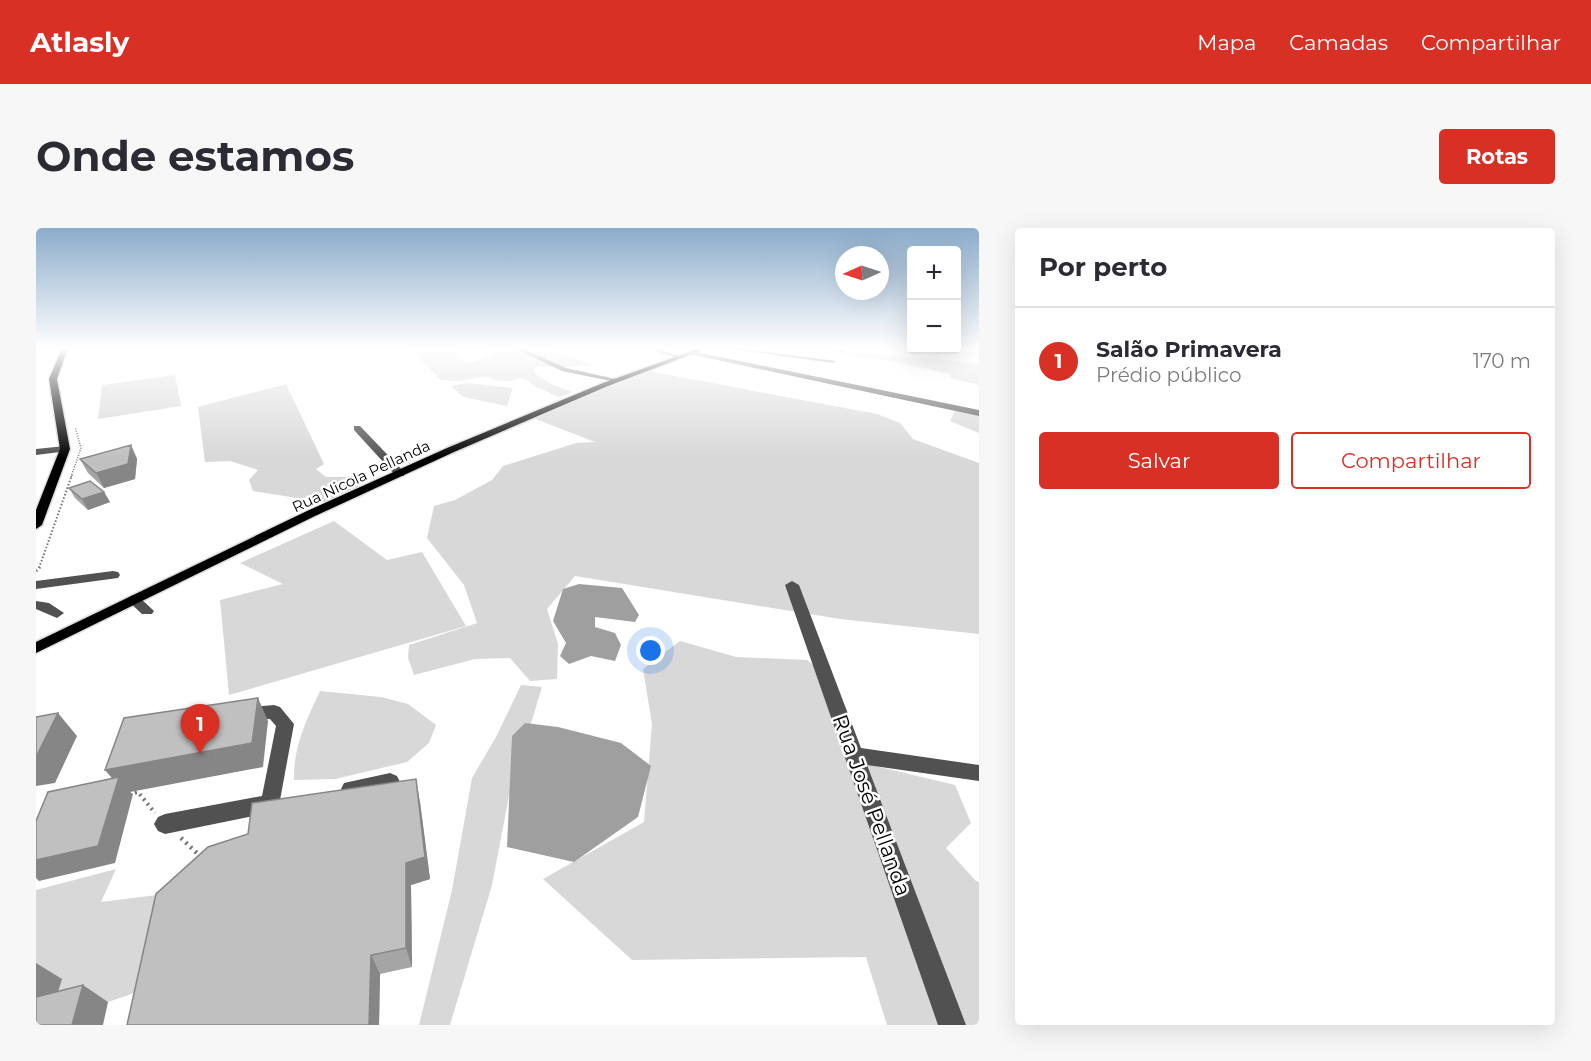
<!DOCTYPE html>
<html lang="pt">
<head>
<meta charset="utf-8">
<style>
  body { margin:0; font-family:Montserrat,sans-serif; background:#f7f7f7; color:#2b2b33 }
  .controls { position:absolute; right:18px; top:18px; display:grid; overflow:hidden; border-radius:6px; box-shadow:0 6px 24px #0002 }
  .controls button { width:54px; height:54px; display:grid; place-items:center; padding:0; border:0; border-bottom:2px solid #e1e1e2; background:#fff; color:#2b2b33; font:30px sans-serif }
  .compass { position:absolute; left:799px; top:18px; width:54px; height:54px; border-radius:50%; background:#fff; box-shadow:0 6px 24px #0002; rotate:267deg }
  .you { position:absolute; left:615px; top:423px; width:21px; height:21px; margin:-15px; border:4px solid #fff; border-radius:50%; background:#1a73e8; box-shadow:0 0 0 9px #1a73e833 }
  .badge { display:grid; place-items:center; width:39px; height:39px; border-radius:50%; background:#d93025; color:#fff; font-size:20px; font-weight:700 }
  .pin { position:absolute; translate:-50% -50px; filter:drop-shadow(0 2px 3px #0008) }
  .pin::after { content:''; position:absolute; top:32px; width:21px; height:18px; background:inherit; clip-path:polygon(0 0,100% 0,50% 100%) }
  .list { margin:0; padding:0; list-style:none }
  h2 { display:flex; justify-content:space-between; align-items:center; height:78px; margin:0; padding:0 24px; font-size:26px }
  h2 small { font-size:20px; font-weight:400; color:#7c7c81 }
  .list li { display:grid; grid-template-columns:39px 1fr auto; gap:18px; align-items:center; box-sizing:border-box; height:108px; padding:0 24px; border-top:2px solid #e1e1e2 }
  .list b { display:block; font-size:22px; white-space:nowrap }
  .list p { margin:0; font-size:20px; white-space:nowrap; color:#7c7c81 }
  .list em { font-size:20px; font-style:normal; color:#7c7c81 }
  .actions { display:flex; gap:12px; padding:18px 24px }
  .actions a { flex:1; padding:14px 0; border:2px solid #d93025; border-radius:6px; text-align:center; font-size:21px; color:#d93025 }
  .actions .main { background:#d93025; color:#fff }
  .map { position:relative; flex:none; width:943px; height:797px; overflow:hidden; border-radius:6px }
  header { display:flex; align-items:center; gap:36px; box-sizing:border-box; height:84px; padding:0 30px; background:#d93025; color:#fff }
  header strong { font-size:28px }
  nav { display:flex; gap:33px; margin-inline-start:auto; font-size:21px }
  .intro { display:flex; align-items:center; justify-content:space-between; box-sizing:border-box; height:144px; padding:0 36px }
  h1 { margin:0; font-size:42px }
  .button { padding:15px 27px; border-radius:6px; background:#d93025; color:#fff; font-size:21px; font-weight:700 }
  main { display:flex; gap:36px; padding:0 36px }
  aside { flex:1; background:#fff; border-radius:6px; box-shadow:0 6px 24px #0002 }
  .map>svg:first-child { display:block }
  .green { fill:#d8d8d8 }
  .water { fill:#9f9f9f }
  .lines { fill:none; stroke-linecap:round; stroke-linejoin:round }
  .major-casing { stroke:#dbdbdb; stroke-width:3 }
  .path-far4 { stroke:#737373; stroke-width:1.5; stroke-dasharray:1 1.5; stroke-linecap:butt }
  .path-far3 { stroke:#737373; stroke-width:2; stroke-dasharray:1.5 2; stroke-linecap:butt }
  .path-far2 { stroke:#737373; stroke-width:3; stroke-dasharray:1.5 3; stroke-linecap:butt }
  .path-far1 { stroke:#737373; stroke-width:4; stroke-dasharray:2 4; stroke-linecap:butt }
  .path { stroke:#737373; stroke-width:4.5; stroke-dasharray:2 4.5; stroke-linecap:butt }
  .minor { fill:#515151; fill-rule:evenodd }
  .major { fill:#000; fill-rule:evenodd }
  .wall { fill:#a5a5a5 }
  .shaded-wall { fill:#868686 }
  .building { fill:#c0c0c0; stroke:#868686; stroke-width:1.5 }
  .labels { text-anchor:middle; dominant-baseline:central; stroke-width:5; stroke-linejoin:round; paint-order:stroke }
  .far-street-label { font-size:15px; fill:#000; stroke:#fff }
  .near-street-label { font-size:21px; fill:#000; stroke:#fff }
</style>
</head>
<body>
<header>
<strong>Atlasly</strong>
<nav><a>Mapa</a><a>Camadas</a><a>Compartilhar</a></nav>
</header>
<div class="intro"><h1>Onde estamos</h1><a class="button">Rotas</a></div>
<main>
<div class="map">
<svg width="943" height="797" viewBox="0 0 943 797">
  <rect width="100%" height="100%" fill="#fff"/>
  <!-- green -->
  <path class="green" d="M379 120H418L428 135 438 134 454 128V121L451 120C458 120 469 118 476 120 486 122 488 129 499 126L497 120H516L515 122C526 130 544 131 558 138L499 139 498 145 513 155 536 164 523 169 500 159 491 152 484 150 474 153 459 152 450 148 423 153 405 152 374 121Z
    M824 124C864 129 903 130 943 136V157L914 150V146L865 135 800 125Z
    M612 143 841 186 864 195 877 211 943 235V406L804 391 539 348 511 381 522 416 521 451 494 453 474 430 439 431 378 447 372 430 373 417 441 395 428 357 391 310 398 278 419 272 456 252 467 238 540 215 559 214 497 190Z
    M139 147 145 178 62 191 66 157Z
    M431 155 477 160 471 178 427 169 415 158Z
    M250 156 288 236 280 241 290 249H315L323 259 272 281 268 271 217 263 213 252 222 242 194 233 169 234 162 179Z
    M919 183 943 188V205L914 193Z
    M298 293 351 332 386 324 430 398 193 467 184 372 247 356 204 335Z
    M644 413 700 429 771 432 796 451 827 535 919 557 935 595 910 620 940 653 943 654V797H851L830 729 596 732 507 651 608 594 616 496 607 441Z
    M485 457 506 459 473 568 456 657 414 797H383L416 662 436 550 460 509Z
    M284 463 345 469 372 476 400 497 393 515 371 534 299 551 258 552C257 519 270 493 284 463Z
    M80 641 65 674 137 665 127 755 72 774 0 794V662Z"/>
  <!-- water -->
  <path class="water" d="M543 356 586 360 603 387 599 394 559 389V399L579 405 585 417 579 433 555 428 533 436 524 428 530 415 517 393 527 361Z
    M489 495 522 499 585 515 615 538 602 589 538 634 471 619 476 508Z"/>
  <g class="lines">
    <!-- major casing -->
    <g class="major-casing">
      <path id="major" d="M26 120H32L21 151 34 221 6 297 0 301V282L24 221 13 151Z
        M664 120H672L572 158 418 224 279 288 0 425V414L271 283 411 220 567 155Z"/>
    </g>
    <!-- path-far4 -->
    <path class="path-far4" d="M35 249 45 220 39 199"/>
    <!-- path-far3 -->
    <path class="path-far3" d="M3 340 36 247"/>
    <!-- path-far2 -->
    <path class="path-far2" d="M0 343 4 339"/>
    <!-- path-far1 -->
    <path class="path-far1" d="M93 566 102 564 119 585"/>
    <!-- path -->
    <path class="path" d="M145 610 164 628"/>
    <!-- minor -->
    <path class="minor" d="M478 120H485L530 140 584 152 580 154 526 143Z
      M611 120H619L646 129 641 130Z
      M687 120H702L800 133 797 135Z
      M788 120 809 122 806 124Z
      M655 123 943 182V188L653 126Z
      M318 198H324L368 244V248H360L318 202Z
      M29 218 32 219V223L0 227V221Z
      M77 343 82 344 84 347 82 350 0 361V353Z
      M756 353 763 357 825 520 943 537V553L831 537 930 797H902L749 357Z
      M97 367 102 368 118 383 116 386H106L90 371Z
      M0 373 13 375 28 385 21 390 0 381Z
      M238 477 244 479 258 496 242 583 129 606 122 603 118 596 122 589 129 586 226 568 240 498 234 491 202 490 199 485 202 480Z
      M354 545 361 548 364 554 361 560C347 565 322 572 308 567L305 561 308 555Z"/>
    <!-- major -->
    <use href="#major" class="major"/>
  </g>
  <!-- wall -->
  <path class="wall" d="M95 217 101 231 99 251 68 260 52 245 44 231Z
    M33 260 68 264 74 274 52 282 39 270Z
    M384 574 394 651 375 657 376 739 344 746 343 797H91Z"/>
  <!-- shaded-wall -->
  <path class="shaded-wall" d="M95 217 101 231 99 251 68 260 60 245Z
    M68 264 74 274 52 282 46 271Z
    M222 470 232 493 227 539 94 564 97 566 79 635 3 653 0 650V632L81 556 69 542Z
    M22 485 41 508 19 555 0 558V529Z
    M380 551 384 574 394 651 375 657 376 739 370 720V635Z
    M335 727 344 746 343 797H333Z
    M0 735 26 751 14 790 0 782Z
    M47 757 72 774 67 797H36Z"/>
  <!-- building -->
  <path class="building" d="M95 217 92 236 60 245 44 231Z
    M54 253 68 264 46 271 33 260Z
    M222 470 216 515 69 542 88 490Z
    M22 485 0 529V489Z
    M83 549 62 618 0 632V593L12 564Z
    M380 551 389 629 370 635V720L335 727 333 797H91L120 666 172 619 212 606 216 575Z
    M47 757 36 797H0V769Z"/>
  <!-- sky -->
  <linearGradient id="sky" x2="0" y2="1"><stop stop-color="#8baccb"/><stop offset="0.52" stop-color="#fff"/><stop offset="1" stop-color="#fff" stop-opacity="0"/></linearGradient>
  <rect width="943" height="231" fill="url(#sky)"/>
  <g class="labels">
    <!-- far-street labels -->
    <g class="far-street-label">
      <text transform="translate(325 248) rotate(-25)">Rua Nicola Pellanda</text>
    </g>
    <!-- near-street labels -->
    <g class="near-street-label">
      <text transform="translate(836 577) rotate(70)">Rua José Pellanda</text>
    </g>
  </g>
</svg>
<div class="controls">
<button>+</button>
<button>−</button>
</div>
<svg class="compass" viewBox="-18 -18 36 36"><path d="M0-13l5 13h-10z" fill="#e53935"/><path d="M0 13l5-13h-10z" fill="#7c7c81"/></svg>
<div class="you"></div>
<div class="pin badge" style="left:164px;top:526px">1</div>
</div>
<aside>
<h2>Por perto<small></small></h2>
<ul class="list">
<li><span class="badge">1</span><div><b>Salão Primavera</b><p>Prédio público</p></div><em>170 m</em></li>
</ul>
<div class="actions"><a class="main">Salvar</a><a>Compartilhar</a></div>
</aside>
</main>
</body>
</html>
